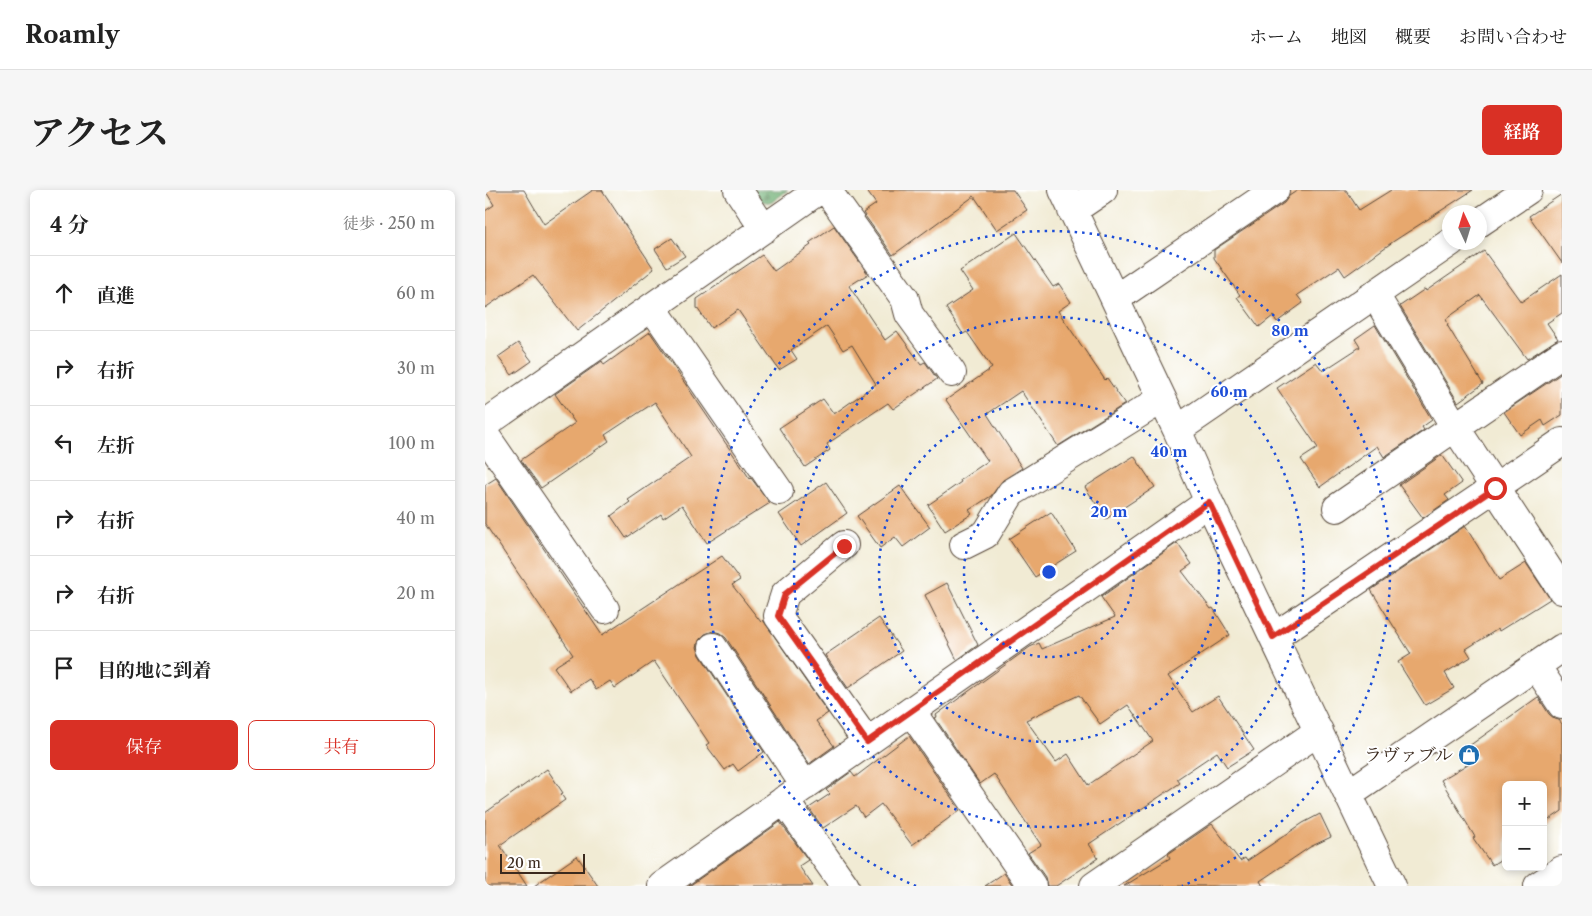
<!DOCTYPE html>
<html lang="ja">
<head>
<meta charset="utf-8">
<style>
  body { margin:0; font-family:"Libre Caslon Text","Noto Serif JP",serif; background:#f6f6f6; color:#222 }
  .controls { position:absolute; right:15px; bottom:15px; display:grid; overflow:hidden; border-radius:8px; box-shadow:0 2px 8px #0003 }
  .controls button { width:45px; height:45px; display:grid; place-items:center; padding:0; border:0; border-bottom:1px solid #e0e0e0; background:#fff; color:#222; font:25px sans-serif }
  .compass { position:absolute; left:957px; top:15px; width:45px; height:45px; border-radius:50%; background:#fff; box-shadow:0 2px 8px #0003; rotate:356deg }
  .scale { position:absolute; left:15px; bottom:12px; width:85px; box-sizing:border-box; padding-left:5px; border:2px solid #3b2a1e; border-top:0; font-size:14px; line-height:18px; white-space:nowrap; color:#3b2a1e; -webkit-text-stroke:4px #fff; paint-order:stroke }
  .stop { position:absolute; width:15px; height:15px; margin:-11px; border:4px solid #d93025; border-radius:50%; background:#fff }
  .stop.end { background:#d93025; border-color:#fff; box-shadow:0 1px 5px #0008 }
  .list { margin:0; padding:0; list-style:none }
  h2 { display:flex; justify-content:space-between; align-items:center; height:65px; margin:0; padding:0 20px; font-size:21px }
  h2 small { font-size:16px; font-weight:400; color:#767676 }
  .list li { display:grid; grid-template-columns:32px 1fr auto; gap:15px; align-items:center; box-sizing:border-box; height:75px; padding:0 20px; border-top:1px solid #e0e0e0 }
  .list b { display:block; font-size:19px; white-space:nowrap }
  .list em { font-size:16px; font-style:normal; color:#767676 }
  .actions { display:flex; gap:10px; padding:15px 20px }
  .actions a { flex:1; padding:11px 0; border:1px solid #d93025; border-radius:8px; text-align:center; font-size:18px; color:#d93025 }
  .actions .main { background:#d93025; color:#fff }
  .icon { flex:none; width:28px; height:28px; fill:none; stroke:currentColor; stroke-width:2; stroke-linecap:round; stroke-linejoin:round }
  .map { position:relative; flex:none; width:1077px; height:696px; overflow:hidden; border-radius:8px }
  header { display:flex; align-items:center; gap:30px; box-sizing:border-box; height:70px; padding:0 25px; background:#fff; border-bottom:1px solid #e0e0e0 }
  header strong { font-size:24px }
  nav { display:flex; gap:28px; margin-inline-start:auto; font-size:18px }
  .intro { display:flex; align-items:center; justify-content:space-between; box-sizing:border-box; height:120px; padding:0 30px }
  h1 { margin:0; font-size:35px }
  .button { padding:12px 22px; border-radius:8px; background:#d93025; color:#fff; font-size:18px; font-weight:700 }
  main { display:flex; gap:30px; padding:0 30px }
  aside { flex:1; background:#fff; border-radius:8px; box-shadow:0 2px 8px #0003 }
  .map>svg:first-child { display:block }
  .forest { fill:url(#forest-firs); stroke:#546c48 }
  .building { fill:#e7a86e; fill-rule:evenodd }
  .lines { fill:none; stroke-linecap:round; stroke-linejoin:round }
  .minor-casing { stroke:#564739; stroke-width:30 }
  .minor { stroke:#fff; stroke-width:28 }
  .route { stroke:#d93025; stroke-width:6 }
  .ring { fill:none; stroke:#1d4ed8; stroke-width:2.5; stroke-dasharray:2.5 5 }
  .labels { text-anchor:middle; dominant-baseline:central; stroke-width:4; stroke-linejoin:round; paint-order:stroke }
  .poi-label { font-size:18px; fill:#3b2a1e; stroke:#fff; text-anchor:end }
  .centre { fill:#1d4ed8; stroke:#fff; stroke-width:2.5 }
  .ring-label { font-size:15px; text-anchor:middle; font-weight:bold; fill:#1d4ed8; stroke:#fff; stroke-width:4; stroke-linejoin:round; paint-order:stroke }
</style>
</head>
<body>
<header>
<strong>Roamly</strong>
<nav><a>ホーム</a><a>地図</a><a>概要</a><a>お問い合わせ</a></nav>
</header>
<div class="intro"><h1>アクセス</h1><a class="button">経路</a></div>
<main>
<aside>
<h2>4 分<small>徒歩 · 250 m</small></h2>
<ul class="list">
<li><svg class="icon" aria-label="ahead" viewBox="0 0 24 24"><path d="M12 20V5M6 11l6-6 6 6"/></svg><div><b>直進</b></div><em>60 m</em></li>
<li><svg class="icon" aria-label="right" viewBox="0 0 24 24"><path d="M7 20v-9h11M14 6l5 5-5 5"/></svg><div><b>右折</b></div><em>30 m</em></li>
<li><svg class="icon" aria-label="left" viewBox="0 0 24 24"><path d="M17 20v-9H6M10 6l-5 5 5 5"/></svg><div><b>左折</b></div><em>100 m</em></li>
<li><svg class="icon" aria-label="right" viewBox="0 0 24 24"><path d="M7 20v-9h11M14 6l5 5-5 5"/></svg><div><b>右折</b></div><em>40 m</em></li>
<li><svg class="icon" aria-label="right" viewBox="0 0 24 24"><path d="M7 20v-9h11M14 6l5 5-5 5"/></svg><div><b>右折</b></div><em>20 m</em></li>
<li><svg class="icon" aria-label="arrive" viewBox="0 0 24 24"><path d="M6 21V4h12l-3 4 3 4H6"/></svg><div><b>目的地に到着</b></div></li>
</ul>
<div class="actions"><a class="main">保存</a><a>共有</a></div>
</aside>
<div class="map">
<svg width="1077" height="696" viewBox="0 0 1077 696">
  <defs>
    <pattern id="forest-firs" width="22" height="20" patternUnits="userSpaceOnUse" patternTransform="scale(1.25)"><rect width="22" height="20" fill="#6cad71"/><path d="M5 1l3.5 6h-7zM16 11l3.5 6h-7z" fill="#5a8d5c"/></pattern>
  </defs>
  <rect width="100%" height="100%" fill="#fff"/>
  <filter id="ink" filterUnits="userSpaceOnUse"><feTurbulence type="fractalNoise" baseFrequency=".02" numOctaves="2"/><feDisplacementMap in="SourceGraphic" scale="10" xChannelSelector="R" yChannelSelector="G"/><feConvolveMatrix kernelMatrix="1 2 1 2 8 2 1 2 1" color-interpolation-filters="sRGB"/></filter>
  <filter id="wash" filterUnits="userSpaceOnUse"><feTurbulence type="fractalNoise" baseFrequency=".0096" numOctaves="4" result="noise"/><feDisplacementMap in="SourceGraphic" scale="20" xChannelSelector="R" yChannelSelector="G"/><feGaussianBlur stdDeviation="1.12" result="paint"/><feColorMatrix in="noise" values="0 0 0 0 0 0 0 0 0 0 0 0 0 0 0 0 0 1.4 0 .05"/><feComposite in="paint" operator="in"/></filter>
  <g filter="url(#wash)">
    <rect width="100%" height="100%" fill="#f1ebd4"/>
    <!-- forest -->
    <path class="forest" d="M263 0H303L286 13 270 10Z"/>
    <g id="blocks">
      <!-- building -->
      <path class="building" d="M0 0H39L59 34 108 0H117L169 79 92 141 48 85 0 118V21L9 15Z
        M381 0H528L542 20 512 40 489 6 408 65 378 23 391 14Z
        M813 0H861L874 20 906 0H988L909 51 860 86 854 77 812 105 818 113 792 132 788 126 774 137 752 107 755 105 729 68V60L799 13 804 6Z
        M1077 4V73L1044 26Z
        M349 36 383 84 364 96 400 150 412 141 436 174 440 172 452 189 408 219 403 213 342 254 345 260 320 277 294 238 338 209 349 224 391 194 367 155 358 160 342 136 306 160 312 169 294 180 253 120 226 138 212 118V109L277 65 289 81 326 55 324 53Z
        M531 43 568 97 574 94 586 112 573 121 620 190 622 188 640 214 573 256 536 201 502 224 537 278 518 290 506 306 484 320 487 324 460 341 443 315 476 292 475 290 503 271 461 210 507 178 482 142 478 144 461 118 488 100 475 81Z
        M187 48 200 66 182 77 170 59Z
        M999 61 1036 112 1077 84V123L1062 133 1073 149 1042 169 995 105 961 129 963 134 962 135 998 194 973 212 915 116 940 99 941 101Z
        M890 135 947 230 937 237 939 240 899 267 892 256 835 297 816 269 833 258 792 198 831 172 838 181 875 157 870 149Z
        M165 142 265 289 266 288 285 313 222 353 197 315 178 328 176 324 141 348 126 326 145 312 143 310 206 267 170 212 120 245 124 251 56 298 36 270 90 233 70 204 117 171 119 175Z
        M33 153 47 171 27 185 13 167Z
        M1077 183V225L1060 236 1057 230 1035 245 1019 222Z
        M957 265 977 293 960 305 964 310 938 328 914 295Z
        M649 266 670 297 621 329 600 297Z
        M11 288 117 445 237 366 255 390 247 395 276 432 278 430 343 523 331 531 349 556 324 574 241 448 235 443 228 441 220 444 214 450 212 457 215 465 279 562 253 581 248 574 240 580 221 555 224 553 169 471 130 498 125 491 111 500 104 489 86 501 69 477 88 465 0 334V295Z
        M341 292 362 323 316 356 294 324Z
        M415 296 445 337 418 357 410 347 395 358 372 326Z
        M566 322 591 361 550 387 524 349Z
        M980 336 1014 390 1041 373 1065 409 1014 441 1013 439 981 459 986 467 960 483 969 498 940 515 913 472 926 464 886 400Z
        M692 353 707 374 697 381 726 419 728 418 745 445 683 486 708 522 733 506 769 560 742 577 732 562 692 589 695 593 604 654 613 668 571 696H562L560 687 543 663 556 655 509 584 495 594 450 528 452 527 451 525 545 457 554 453 557 459 630 427 616 407ZM594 505 615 534 643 515 668 551 603 595 583 564 571 572 541 530Z
        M462 393 493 455 472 470 440 405Z
        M394 428 417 461 363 498 340 465Z
        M1053 507 1064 524 1070 529 1074 530 1077 534V621L1058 634V595H1021V666L1007 675 988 648 990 647 956 590 993 568 984 556Z
        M424 546 475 620 427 655 396 614 379 627 371 616 338 638 324 618 345 604 341 600 366 582 370 587Z
        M62 579 78 603 76 604 80 610 15 655 42 696H0V623Z
        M835 624 846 647 825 657 775 691 778 696H639L685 668 683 664 727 634 755 671 760 668 762 671 818 633Z
        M295 632 323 670 314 676 328 696H204Z
        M92 666 113 696H49Z
        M519 683 528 696H500Z"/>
    </g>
  </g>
  <g filter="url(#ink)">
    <use href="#blocks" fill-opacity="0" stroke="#564739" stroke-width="1"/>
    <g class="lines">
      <!-- minor casing -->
      <g class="minor-casing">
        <path id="minor" d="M253 0 279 39
          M342 0 420 109 424 124 467 183
          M578 0 692 240 724 312 907 696
          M587 21 618 0
          M994 33 1043 0
          M890 105 970 237 1077 400
          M630 109 790 0
          M167 117 294 301
          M0 234 334 0
          M692 240 966 52
          M0 245 120 419
          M852 318 1077 164
          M359 355 300 404 293 426 382 552
          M479 355 501 344 526 303 677 209
          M789 447 1077 252
          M228 457 320 596
          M1051 476 1077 515
          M426 521 547 696
          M863 604 1077 458
          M299 610 360 696
          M177 696 724 312
          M609 696 834 541
          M1053 696 1077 680"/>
      </g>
      <!-- minor -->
      <use href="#minor" class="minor"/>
    </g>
  </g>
  <g class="lines" filter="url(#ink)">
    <!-- route -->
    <path class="route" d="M359 356 300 404 293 426 382 552 724 312 788 447 1010 298"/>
  </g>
  <!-- distance rings -->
  <g class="ring">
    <circle cx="564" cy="382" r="85"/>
    <circle cx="564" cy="382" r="170"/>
    <circle cx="564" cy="382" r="255"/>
    <path d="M431 696A341 341 0 1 1 697 696"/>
  </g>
  <!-- icons -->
  <defs>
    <g id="shop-disc" transform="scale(1.125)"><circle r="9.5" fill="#1f6fb2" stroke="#fff"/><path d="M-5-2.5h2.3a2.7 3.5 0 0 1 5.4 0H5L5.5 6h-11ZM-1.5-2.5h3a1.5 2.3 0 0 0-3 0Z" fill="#fff"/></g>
  </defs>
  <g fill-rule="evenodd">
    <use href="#shop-disc" x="984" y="565"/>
  </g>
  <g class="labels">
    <!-- poi labels -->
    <g class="poi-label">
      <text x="968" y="565">ラヴァブル</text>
    </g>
  </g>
  <circle cx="564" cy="382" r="8" class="centre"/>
  <g class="ring-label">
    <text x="805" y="146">80 m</text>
    <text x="744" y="207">60 m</text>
    <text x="684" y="267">40 m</text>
    <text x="624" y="327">20 m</text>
  </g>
</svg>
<div class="controls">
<button>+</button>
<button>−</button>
</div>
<svg class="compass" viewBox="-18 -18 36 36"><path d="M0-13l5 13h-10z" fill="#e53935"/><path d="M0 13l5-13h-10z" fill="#767676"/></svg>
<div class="scale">20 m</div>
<div class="stop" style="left:1010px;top:298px"></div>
<div class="stop end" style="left:359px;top:356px"></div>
</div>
</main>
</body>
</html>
